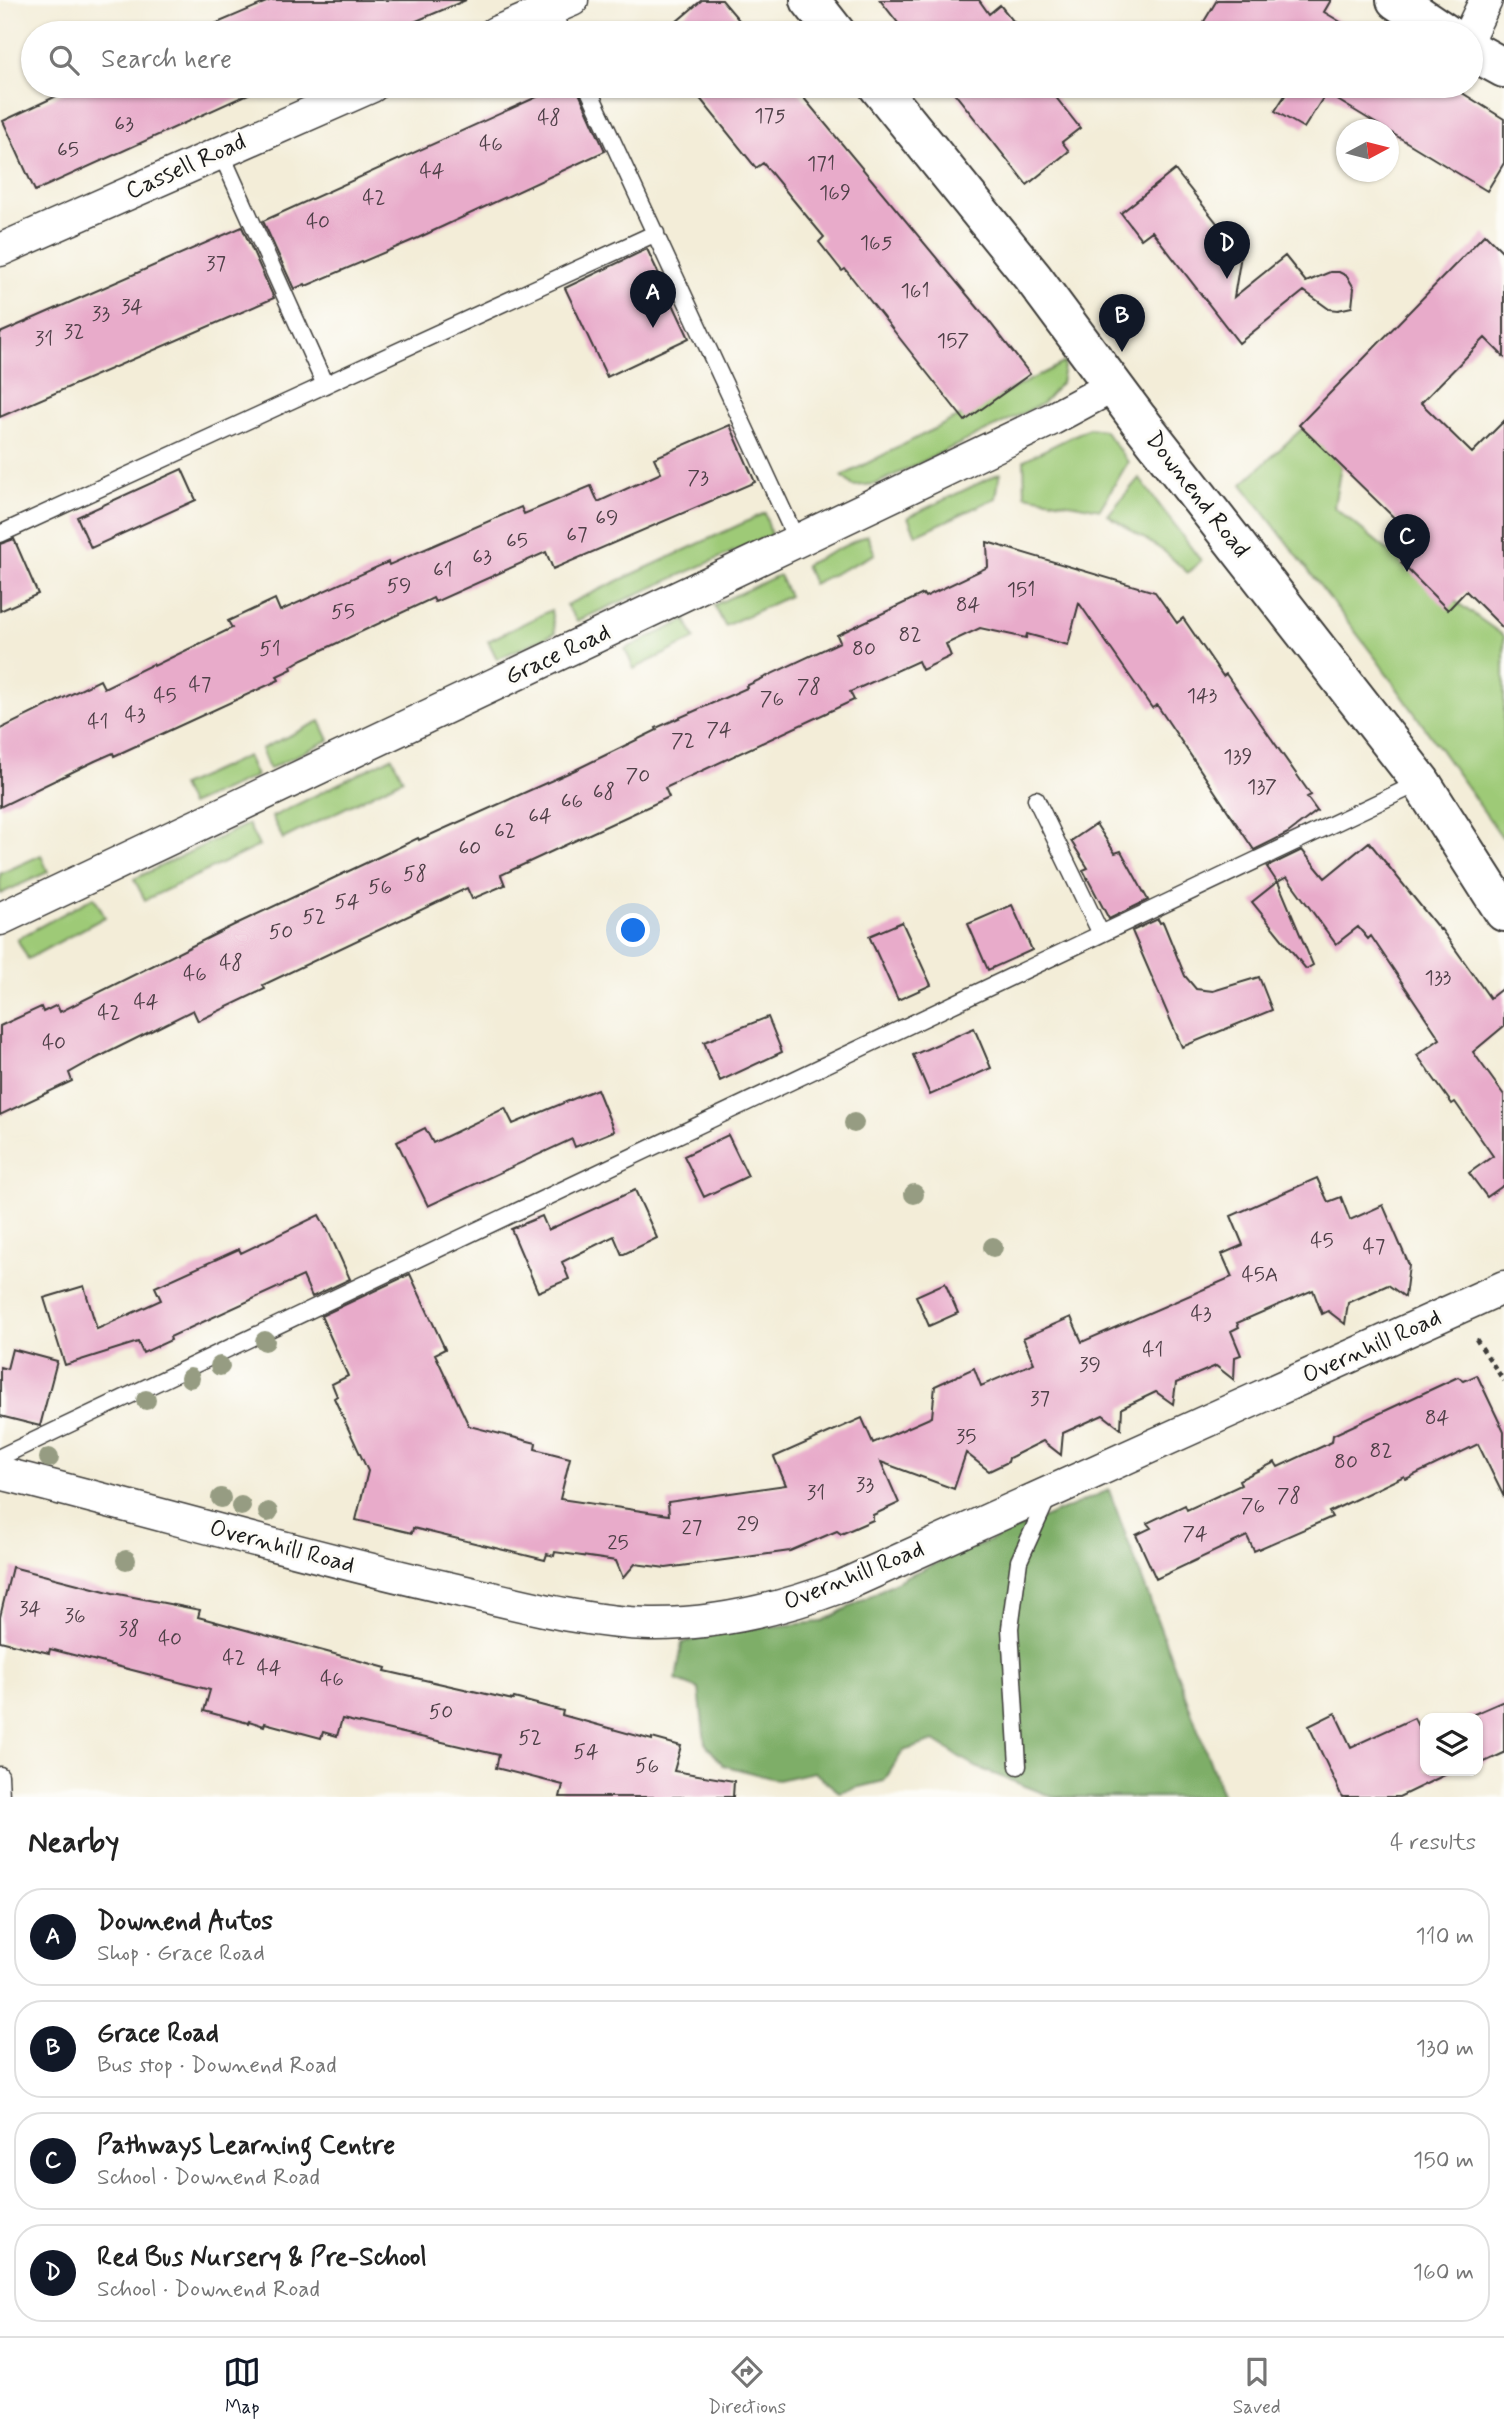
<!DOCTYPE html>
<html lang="en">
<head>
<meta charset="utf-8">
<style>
  body { margin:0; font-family:Mynerve,sans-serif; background:#f6f6f6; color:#222 }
  .controls { position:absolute; right:21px; bottom:21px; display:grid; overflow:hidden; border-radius:14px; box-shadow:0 2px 5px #0004 }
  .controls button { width:63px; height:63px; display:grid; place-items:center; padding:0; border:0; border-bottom:2px solid #e0e0e0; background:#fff; color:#222; font:35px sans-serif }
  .compass { position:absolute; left:1336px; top:119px; width:63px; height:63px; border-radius:50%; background:#fff; box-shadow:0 2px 5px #0004; rotate:83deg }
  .you { position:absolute; left:634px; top:931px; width:24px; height:24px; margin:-18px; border:5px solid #fff; border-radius:50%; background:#1a73e8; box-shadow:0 0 0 10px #1a73e833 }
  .badge { display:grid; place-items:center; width:46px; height:46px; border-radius:50%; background:#111827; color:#fff; font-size:23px; font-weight:700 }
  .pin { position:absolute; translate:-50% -58px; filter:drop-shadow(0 2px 4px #0008) }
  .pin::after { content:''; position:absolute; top:37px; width:24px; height:21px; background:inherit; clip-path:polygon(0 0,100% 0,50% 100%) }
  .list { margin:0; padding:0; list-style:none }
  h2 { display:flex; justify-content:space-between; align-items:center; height:91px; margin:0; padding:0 28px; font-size:30px }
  h2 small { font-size:23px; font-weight:400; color:#767676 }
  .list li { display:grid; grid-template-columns:46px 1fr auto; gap:21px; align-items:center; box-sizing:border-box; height:98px; margin:0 14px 14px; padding:0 14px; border:2px solid #e0e0e0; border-radius:28px }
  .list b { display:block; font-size:26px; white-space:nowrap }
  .list p { margin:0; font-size:23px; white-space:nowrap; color:#767676 }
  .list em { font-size:23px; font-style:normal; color:#767676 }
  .icon { flex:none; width:38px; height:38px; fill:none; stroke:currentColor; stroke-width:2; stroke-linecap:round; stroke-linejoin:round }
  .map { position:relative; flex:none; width:1504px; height:1797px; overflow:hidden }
  .search { position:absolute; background:#fff; box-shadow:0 2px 5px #0004; left:21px; right:21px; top:21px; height:77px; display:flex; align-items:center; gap:18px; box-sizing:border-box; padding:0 24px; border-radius:38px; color:#767676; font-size:26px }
  .sheet { height:539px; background:#fff }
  nav { display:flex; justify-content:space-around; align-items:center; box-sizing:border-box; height:98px; border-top:2px solid #e0e0e0; background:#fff; font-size:19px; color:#767676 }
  nav a { display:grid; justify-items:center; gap:4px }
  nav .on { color:#111827 }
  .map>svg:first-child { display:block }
  .green { fill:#9eca77; stroke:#5d734a; stroke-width:2 }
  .forest { fill:#7eae68; stroke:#4d6542; stroke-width:2 }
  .building { fill:#e8abca }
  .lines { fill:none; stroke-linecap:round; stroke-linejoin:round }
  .service-casing { stroke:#3c3b38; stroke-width:19 }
  .minor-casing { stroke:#3c3b38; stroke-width:35 }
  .primary-casing { stroke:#3c3b38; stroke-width:42 }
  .path { stroke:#3c3b38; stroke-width:4.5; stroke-dasharray:5 5; stroke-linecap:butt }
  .service { stroke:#fff; stroke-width:16 }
  .minor { stroke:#fff; stroke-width:32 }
  .primary { stroke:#fff; stroke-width:38 }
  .tree { fill:#969c82 }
  .labels { text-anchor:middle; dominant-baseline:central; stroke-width:6; stroke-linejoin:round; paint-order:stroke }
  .number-label { font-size:21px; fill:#4f4048 }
  .street-label { font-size:24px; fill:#1c1c1c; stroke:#fdfcf7 }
</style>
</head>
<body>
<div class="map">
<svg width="1504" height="1797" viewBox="0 0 1504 1797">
  <rect width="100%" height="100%" fill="#fdfcf7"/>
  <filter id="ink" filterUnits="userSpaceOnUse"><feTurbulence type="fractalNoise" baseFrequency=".0143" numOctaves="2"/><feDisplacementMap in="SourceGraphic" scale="14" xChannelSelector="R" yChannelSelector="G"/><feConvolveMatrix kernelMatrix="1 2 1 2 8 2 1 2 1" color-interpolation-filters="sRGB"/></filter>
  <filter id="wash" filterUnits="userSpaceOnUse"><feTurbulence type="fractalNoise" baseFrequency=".00686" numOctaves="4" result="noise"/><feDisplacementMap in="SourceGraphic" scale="28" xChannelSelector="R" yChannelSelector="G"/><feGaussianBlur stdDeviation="1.57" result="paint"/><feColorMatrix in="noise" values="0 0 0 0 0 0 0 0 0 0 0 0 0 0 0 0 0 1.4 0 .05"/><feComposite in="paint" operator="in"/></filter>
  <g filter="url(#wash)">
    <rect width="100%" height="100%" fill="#f3edd8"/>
    <!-- green -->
    <path class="green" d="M1065 362 1061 383 1042 404 876 484 853 486 842 476Z
      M1304 427 1341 465 1334 507 1413 571 1504 636V835L1502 837 1377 660 1242 484Z
      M1089 428 1104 430 1128 462 1100 509 1025 495 1024 460Z
      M1000 473 996 498 916 535 908 517Z
      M1139 478 1201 561 1188 573 1165 552 1108 515Z
      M765 513 771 535 577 621 566 605Z
      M867 535 875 554 813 584 805 565Z
      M779 575 789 596 725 626 714 605Z
      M551 610 555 633 497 659 488 641Z
      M686 620 695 639 634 669 625 649Z
      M320 721 329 740 269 769 261 749Z
      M247 756 256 776 190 805 181 786Z
      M392 757 403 779 283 839 272 817Z
      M248 824 259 846 145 900 134 879Z
      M41 855 48 872 0 894V874Z
      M94 897 105 917 28 959 17 939Z"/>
    <!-- forest -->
    <path class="forest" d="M1109 1490 1223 1797H1053L976 1767 934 1741 903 1751 884 1781 839 1792 814 1772 778 1780 723 1765 705 1743 699 1689 676 1680 682 1643 732 1630 821 1622 907 1576Z"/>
    <g id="blocks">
      <!-- building -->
      <path class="building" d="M271 0H466L388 33H194Z
        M702 0H722L750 33H673L669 28Z
        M880 0H979L989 14 1000 5 1023 33H906Z
        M1217 0H1331L1324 12 1359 33H1197Z
        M78 86H266L35 191 3 121Z
        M561 86H576L605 151 418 238 306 286 305 284 294 289 263 221Z
        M690 86H794L988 320 1030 374 965 421 845 269 842 271 819 242 824 237 799 207 763 163 756 168Z
        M949 86H1047L1080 128 1062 142 1069 151 1027 185Z
        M1291 86H1451L1504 119V163L1487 191 1326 93 1304 128 1275 111Z
        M1175 170 1217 223 1234 225 1244 237 1234 297 1285 256 1306 282 1330 272H1339L1347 276 1354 288 1352 307 1338 310 1329 309 1304 291 1239 343 1152 231 1141 239 1121 213Z
        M242 227 274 298 0 417V333Z
        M1485 234 1504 253V357L1485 338 1421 403 1472 453 1504 421V629L1466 591 1448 610 1401 563 1420 543 1299 425Z
        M647 249 689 338 607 377 565 288Z
        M730 425 755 482 553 569 546 552 435 602 433 598 303 659 291 666 292 669 277 676 279 680 114 756 113 753 95 761 0 807V729L100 680 104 688 153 664 154 666 232 628 228 621 275 599 280 611 388 562 389 565 521 507 524 514 591 486 598 502 661 473 654 458Z
        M182 469 196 500 91 548 77 517Z
        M14 539 38 594 0 611V544Z
        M987 542 1155 592 1177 623 1183 618 1223 676 1226 674 1311 795 1307 797 1317 811 1288 833 1254 850 1157 705 1152 708 1079 603 1068 645 1027 634 1026 638 980 628 946 644 951 656 922 670 918 661 850 692 854 700 665 788 669 797 501 875 505 885 472 899 467 888 263 985 265 989 198 1021 193 1010 85 1064 69 1073 72 1081 0 1115V1026L41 1007 43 1012 57 1005 60 1012 234 925 385 854 418 838 419 840 575 770 657 730 656 728 747 688 746 686 840 642 837 635 923 594 925 597 988 567Z
        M1096 824 1115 853 1121 851 1148 900 1109 919 1083 870 1088 868 1071 841Z
        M1369 842 1440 930 1441 929 1490 998 1504 987V1026L1473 1052 1504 1095V1185L1487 1197 1469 1173 1493 1156 1455 1102 1452 1104 1417 1055 1440 1039 1371 936 1368 939 1358 927 1336 944 1287 877 1278 882 1313 965 1306 969 1252 902 1277 882 1267 867 1302 850 1325 878Z
        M1012 905 1032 950 988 970 968 924Z
        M1158 919 1160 923 1163 922 1185 976 1196 989 1213 991 1259 977 1272 1010 1182 1047 1132 931Z
        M902 922 931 985 898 1000 869 936Z
        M768 1017 782 1052 720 1081 704 1042Z
        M974 1028 991 1068 930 1095 913 1055Z
        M597 1089 614 1131 575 1147 572 1139 428 1206 397 1142 425 1128 433 1143 505 1108 513 1124Z
        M728 1135 748 1176 704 1197 684 1156Z
        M1317 1178 1328 1202 1341 1197 1350 1220 1383 1205 1409 1265 1405 1297 1388 1285 1348 1303 1345 1324 1328 1311 1322 1314 1313 1290 1237 1323 1239 1327 1231 1331 1241 1355 1235 1357 1234 1380 1216 1366 1176 1383 1173 1404 1156 1392 1122 1408 1121 1429 1103 1415 1063 1433 1061 1455 1043 1441 1009 1458 1008 1462 989 1471 966 1453 954 1489 881 1462 899 1503 873 1515V1520L841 1534 837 1531 790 1551 666 1568 635 1564 623 1578 616 1561 555 1552 554 1556 547 1554 545 1560 413 1528 412 1533 356 1520 368 1471 334 1398 337 1396 332 1384 348 1376 321 1316 410 1274 445 1349 435 1354 469 1426 536 1443 535 1449 570 1458 560 1499 669 1515 668 1502 786 1485 774 1457 862 1418 873 1443 932 1417 935 1386 974 1368 981 1386 1034 1363 1023 1338 1071 1317 1082 1342 1232 1277 1222 1254 1243 1245 1231 1216Z
        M635 1190 657 1238 622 1255 614 1236 562 1262 569 1279 538 1292 511 1229 542 1216 548 1230Z
        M319 1215 326 1228H327L350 1279 312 1297 303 1276 170 1337 171 1340 143 1353 138 1342 65 1365 44 1298 84 1286 97 1329 161 1300 155 1287 239 1249 241 1253Z
        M945 1283 958 1313 929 1326 916 1296Z
        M12 1349 57 1361 40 1426 0 1416V1367L7 1369Z
        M1477 1375 1504 1432V1497L1478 1444 1406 1479 1404 1476 1329 1512 1332 1517 1254 1551 1247 1536 1156 1579 1136 1535 1151 1528 1147 1523 1185 1505 1187 1510 1241 1485 1239 1480 1275 1462 1278 1467 1332 1442 1333 1435 1458 1377 1464 1381Z
        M12 1567 113 1593 200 1610 198 1617 386 1668 385 1671 513 1700 514 1698 563 1711 562 1715 652 1740V1738L681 1746 674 1771 734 1781 733 1797H560L563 1785 496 1768 499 1755 342 1719 337 1736 323 1732 321 1738 265 1723 264 1726 249 1721 248 1723 204 1711 210 1690 50 1649 49 1653 0 1641V1617Z
        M1504 1701V1753L1478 1765V1718H1465Z
        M1335 1713 1351 1747 1414 1718 1423 1737 1425 1736V1771H1453L1399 1797H1342L1309 1726Z"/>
    </g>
  </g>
  <g filter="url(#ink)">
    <use href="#blocks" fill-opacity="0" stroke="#3c3b38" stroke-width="2"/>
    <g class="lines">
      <!-- service casing -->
      <g class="service-casing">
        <path id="service" d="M551 9 562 33
          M587 86 797 541
          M220 151 325 385
          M0 534 656 233
          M1036 799 1101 934
          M0 1457 1421 782
          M1018 1766 1010 1628 1019 1561 1049 1495
          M0 1775 1 1797"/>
      </g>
      <!-- minor casing -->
      <g class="minor-casing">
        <path id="minor" d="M495 33 572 0
          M1470 33 1486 0
          M0 250 372 86
          M0 919 797 541 1052 419 1113 386
          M0 1473C153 1511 304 1556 457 1590 520 1604 586 1623 650 1624 716 1625 781 1609 842 1586L1504 1287"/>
      </g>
      <!-- primary casing -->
      <g class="primary-casing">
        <path id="primary" d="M810 0 836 33
          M1396 0 1445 33
          M1471 50 1504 68
          M878 86 1034 279 1138 419 1421 782 1504 912"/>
      </g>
      <!-- path -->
      <path class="path" d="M1476 1339 1504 1381"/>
      <!-- service -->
      <use href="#service" class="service"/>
      <!-- minor -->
      <use href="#minor" class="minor"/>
      <!-- primary -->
      <use href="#primary" class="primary"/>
    </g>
    <!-- trees -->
    <g class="tree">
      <circle cx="854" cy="1123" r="10"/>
      <circle cx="914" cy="1194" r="10"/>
      <circle cx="993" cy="1247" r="10"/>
      <circle cx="265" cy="1341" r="10"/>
      <circle cx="220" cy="1366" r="10"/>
      <circle cx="190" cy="1378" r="10"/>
      <circle cx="146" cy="1400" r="10"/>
      <circle cx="49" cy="1458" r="10"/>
      <circle cx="221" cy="1498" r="10"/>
      <circle cx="241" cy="1506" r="10"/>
      <circle cx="268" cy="1512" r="10"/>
      <circle cx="126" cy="1560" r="10"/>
    </g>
  </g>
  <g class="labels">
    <!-- number labels -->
    <g class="number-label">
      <text x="770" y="116">175</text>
      <text x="549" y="118">48</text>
      <text x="124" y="124">63</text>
      <text x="491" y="144">46</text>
      <text x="68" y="150">65</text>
      <text x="821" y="164">171</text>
      <text x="432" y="171">44</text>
      <text x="835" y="193">169</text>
      <text x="374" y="198">42</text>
      <text x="318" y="222">40</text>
      <text x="876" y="243">165</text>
      <text x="216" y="264">37</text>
      <text x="915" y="291">161</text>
      <text x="132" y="307">34</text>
      <text x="101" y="314">33</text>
      <text x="74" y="332">32</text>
      <text x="44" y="339">31</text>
      <text x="953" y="341">157</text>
      <text x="698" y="478">73</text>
      <text x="607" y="518">69</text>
      <text x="577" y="535">67</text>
      <text x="517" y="541">65</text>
      <text x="482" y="557">63</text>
      <text x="443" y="570">61</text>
      <text x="399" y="586">59</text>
      <text x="1021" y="590">151</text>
      <text x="968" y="605">84</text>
      <text x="343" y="612">55</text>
      <text x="910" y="635">82</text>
      <text x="270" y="649">51</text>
      <text x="864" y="649">80</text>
      <text x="200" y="685">47</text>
      <text x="809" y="687">78</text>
      <text x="165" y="696">45</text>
      <text x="1202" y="696">143</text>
      <text x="772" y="699">76</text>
      <text x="135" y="715">43</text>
      <text x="98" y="722">41</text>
      <text x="719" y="730">74</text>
      <text x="683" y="741">72</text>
      <text x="1238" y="757">139</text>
      <text x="638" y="776">70</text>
      <text x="1262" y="787">137</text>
      <text x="604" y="792">68</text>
      <text x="572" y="801">66</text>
      <text x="540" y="816">64</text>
      <text x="505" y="831">62</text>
      <text x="470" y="848">60</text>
      <text x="415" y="874">58</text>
      <text x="380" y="887">56</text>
      <text x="347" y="902">54</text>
      <text x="314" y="917">52</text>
      <text x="281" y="932">50</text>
      <text x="231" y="963">48</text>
      <text x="195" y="974">46</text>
      <text x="1438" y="978">133</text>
      <text x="146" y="1002">44</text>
      <text x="109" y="1013">42</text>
      <text x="54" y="1043">40</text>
      <text x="1322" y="1241">45</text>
      <text x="1374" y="1247">47</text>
      <text x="1260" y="1275">45A</text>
      <text x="1201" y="1314">43</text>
      <text x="1153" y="1350">41</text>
      <text x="1090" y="1365">39</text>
      <text x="1040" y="1399">37</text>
      <text x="1437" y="1418">84</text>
      <text x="966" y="1437">35</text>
      <text x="1381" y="1451">82</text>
      <text x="1346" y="1462">80</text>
      <text x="865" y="1485">33</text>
      <text x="816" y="1493">31</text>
      <text x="1289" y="1496">78</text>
      <text x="1253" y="1506">76</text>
      <text x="748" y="1524">29</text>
      <text x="692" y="1528">27</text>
      <text x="1195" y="1534">74</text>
      <text x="618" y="1543">25</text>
      <text x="30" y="1609">34</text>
      <text x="75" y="1616">36</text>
      <text x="129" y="1629">38</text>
      <text x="170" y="1639">40</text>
      <text x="234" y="1658">42</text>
      <text x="269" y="1668">44</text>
      <text x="332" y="1679">46</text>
      <text x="441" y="1712">50</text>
      <text x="530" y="1738">52</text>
      <text x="586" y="1752">54</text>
      <text x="647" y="1766">56</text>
    </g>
    <!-- street labels -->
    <g class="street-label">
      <text transform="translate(186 167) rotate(-24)">Cassell Road</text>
      <text transform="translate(1197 495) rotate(52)">Downend Road</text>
      <text transform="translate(558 655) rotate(-25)">Grace Road</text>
      <text transform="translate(1372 1347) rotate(-24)">Overnhill Road</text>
      <text transform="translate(282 1547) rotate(15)">Overnhill Road</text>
      <text transform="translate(854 1576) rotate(-22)">Overnhill Road</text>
    </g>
  </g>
</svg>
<div class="controls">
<button><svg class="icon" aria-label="layers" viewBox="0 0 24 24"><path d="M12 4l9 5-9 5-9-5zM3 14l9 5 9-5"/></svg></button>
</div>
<svg class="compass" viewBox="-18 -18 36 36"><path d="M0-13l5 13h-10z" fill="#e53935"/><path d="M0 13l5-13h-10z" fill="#767676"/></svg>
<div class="you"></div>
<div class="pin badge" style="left:653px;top:328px">A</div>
<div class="pin badge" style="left:1122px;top:352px">B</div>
<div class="pin badge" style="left:1407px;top:572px">C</div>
<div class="pin badge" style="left:1227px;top:279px">D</div>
<div class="search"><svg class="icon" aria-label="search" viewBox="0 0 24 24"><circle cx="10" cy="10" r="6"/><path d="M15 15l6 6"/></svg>Search here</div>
</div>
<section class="sheet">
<h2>Nearby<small>4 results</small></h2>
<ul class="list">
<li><span class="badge">A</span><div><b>Downend Autos</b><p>Shop · Grace Road</p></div><em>110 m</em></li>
<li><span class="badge">B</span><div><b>Grace Road</b><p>Bus stop · Downend Road</p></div><em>130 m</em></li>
<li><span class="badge">C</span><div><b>Pathways Learning Centre</b><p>School · Downend Road</p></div><em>150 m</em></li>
<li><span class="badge">D</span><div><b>Red Bus Nursery &amp; Pre-School</b><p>School · Downend Road</p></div><em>160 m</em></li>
</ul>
</section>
<nav>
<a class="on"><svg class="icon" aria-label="map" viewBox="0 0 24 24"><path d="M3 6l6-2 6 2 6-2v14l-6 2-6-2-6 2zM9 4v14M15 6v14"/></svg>Map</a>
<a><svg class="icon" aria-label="directions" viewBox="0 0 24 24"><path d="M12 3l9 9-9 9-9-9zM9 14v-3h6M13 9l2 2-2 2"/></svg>Directions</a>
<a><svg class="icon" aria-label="saved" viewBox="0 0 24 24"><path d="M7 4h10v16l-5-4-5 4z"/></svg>Saved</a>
</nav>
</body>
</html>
